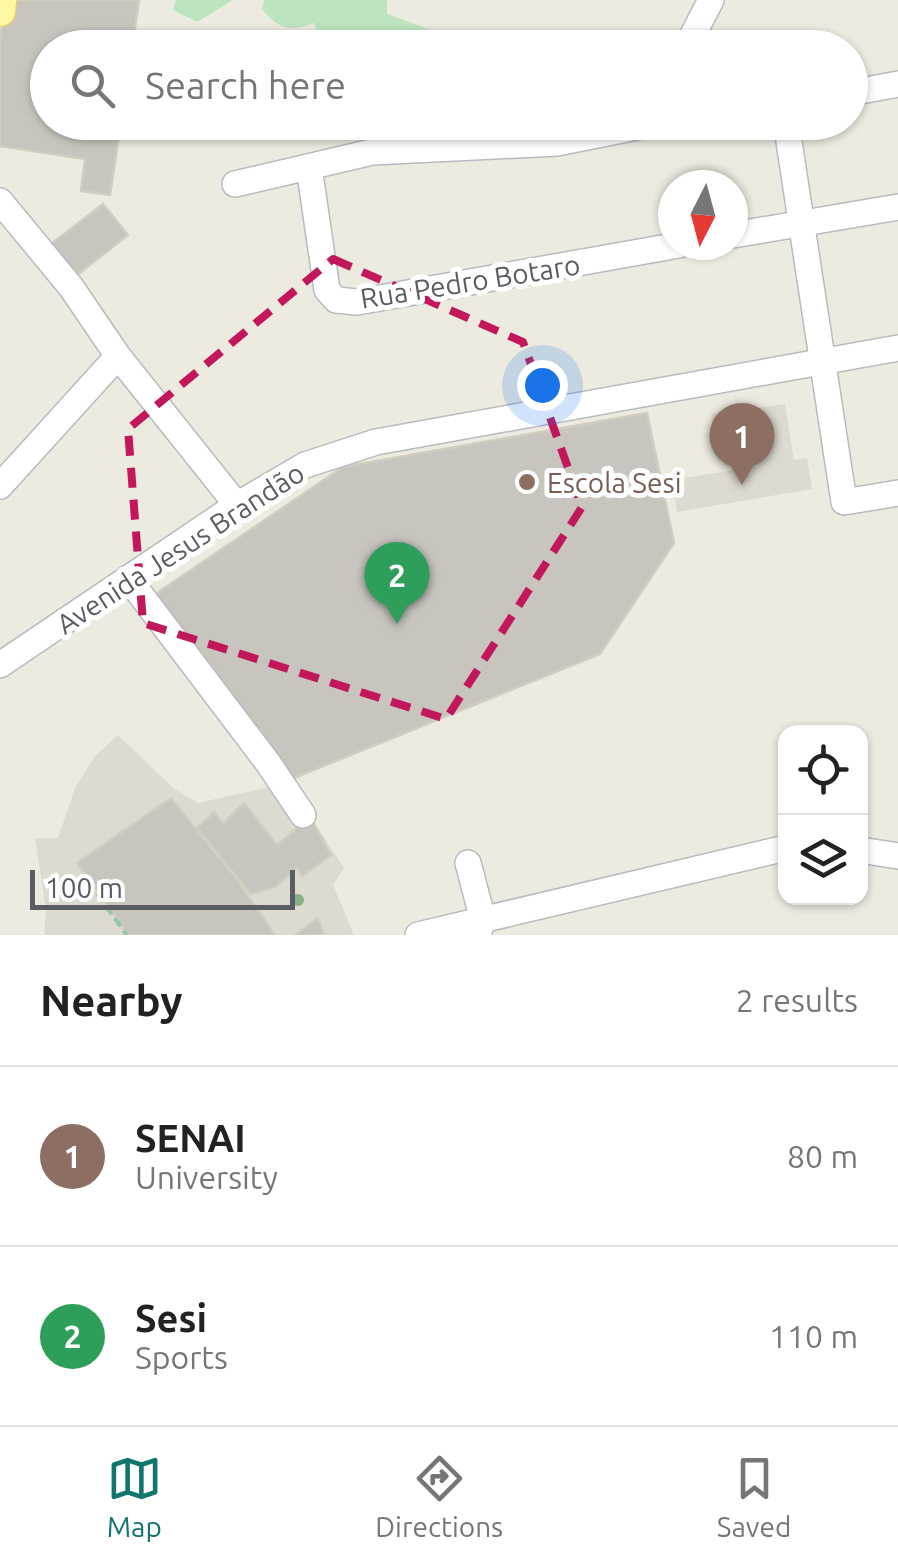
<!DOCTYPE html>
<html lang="en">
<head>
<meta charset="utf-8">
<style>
  body { margin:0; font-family:Ubuntu,sans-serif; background:#f2f2f2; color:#222 }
  .controls { position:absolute; right:30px; bottom:30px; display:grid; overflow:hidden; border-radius:20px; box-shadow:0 2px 8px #0004 }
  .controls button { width:90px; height:90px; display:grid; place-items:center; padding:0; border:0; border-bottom:2px solid #e0e0e0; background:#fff; color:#222; font:50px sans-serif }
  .compass { position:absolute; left:658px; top:170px; width:90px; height:90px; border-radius:50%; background:#fff; box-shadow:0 2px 8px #0004; rotate:186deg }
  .scale { position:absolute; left:30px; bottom:25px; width:265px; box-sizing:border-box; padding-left:10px; border:5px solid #595c62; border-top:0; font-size:28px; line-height:35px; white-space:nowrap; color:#595c62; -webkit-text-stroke:8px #fff; paint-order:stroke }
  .you { position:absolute; left:542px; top:385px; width:35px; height:35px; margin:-25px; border:8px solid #fff; border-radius:50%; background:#1a73e8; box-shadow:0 0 0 15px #1a73e833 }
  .badge { display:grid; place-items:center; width:65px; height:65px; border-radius:50%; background:#0f766e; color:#fff; font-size:32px; font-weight:700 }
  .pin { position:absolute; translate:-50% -82px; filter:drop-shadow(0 2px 5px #0008) }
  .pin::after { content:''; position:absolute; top:52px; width:35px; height:30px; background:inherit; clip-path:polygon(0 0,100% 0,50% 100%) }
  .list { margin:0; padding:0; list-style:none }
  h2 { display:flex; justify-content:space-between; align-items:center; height:130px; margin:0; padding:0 40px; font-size:42px }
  h2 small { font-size:32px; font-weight:400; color:#767676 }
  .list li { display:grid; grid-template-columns:65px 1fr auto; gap:30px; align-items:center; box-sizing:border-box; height:180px; padding:0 40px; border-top:2px solid #e0e0e0 }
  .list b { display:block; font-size:38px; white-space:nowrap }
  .list p { margin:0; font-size:32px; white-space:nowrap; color:#767676 }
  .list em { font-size:32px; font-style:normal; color:#767676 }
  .icon { flex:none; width:55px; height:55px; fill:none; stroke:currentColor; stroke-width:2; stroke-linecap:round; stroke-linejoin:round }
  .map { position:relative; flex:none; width:898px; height:935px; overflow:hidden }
  .search { position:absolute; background:#fff; box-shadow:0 2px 8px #0004; left:30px; right:30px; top:30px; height:110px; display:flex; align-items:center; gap:25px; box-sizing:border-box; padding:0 35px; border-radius:55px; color:#767676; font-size:38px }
  .sheet { height:490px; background:#fff }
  nav { display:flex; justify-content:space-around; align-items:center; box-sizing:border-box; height:140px; border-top:2px solid #e0e0e0; background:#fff; font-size:28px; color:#767676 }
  nav a { display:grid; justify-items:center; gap:5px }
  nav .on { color:#0f766e }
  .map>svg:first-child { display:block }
  .education { fill:#dddacf }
  .green { fill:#bce5bf }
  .building { fill:#c7c5be; stroke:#d1cdbf; stroke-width:2.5 }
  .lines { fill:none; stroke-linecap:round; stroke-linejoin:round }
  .minor-casing { stroke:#b8bac0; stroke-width:28 }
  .major-casing { stroke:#f4d452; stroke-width:32 }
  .path { stroke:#95c6a7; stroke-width:4; stroke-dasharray:10 5; stroke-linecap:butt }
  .minor { stroke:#fff; stroke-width:25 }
  .major { stroke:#fff8a3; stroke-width:30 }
  .tree { fill:#86b186 }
  .marked { fill:none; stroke:#c2185b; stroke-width:8; stroke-dasharray:20 12; stroke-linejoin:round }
  .education-dot { fill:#8d6e63; stroke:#fff; stroke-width:4 }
  .labels { text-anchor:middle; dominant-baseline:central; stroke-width:10; stroke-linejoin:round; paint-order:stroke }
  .street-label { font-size:28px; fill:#595c62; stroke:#fff }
  .education-label { font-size:28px; fill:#785e54; stroke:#fff; text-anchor:start }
</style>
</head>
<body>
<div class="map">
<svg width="898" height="935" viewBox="0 0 898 935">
  <rect width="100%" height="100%" fill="#edebe0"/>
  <!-- education -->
  <path class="education" d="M785 404 794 460 807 458 812 489 677 512 672 480 759 466 754 441 717 445 712 414Z
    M118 735 172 787 198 803 288 783 344 868 333 885 354 935H44L46 910 35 838H58L75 788 94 757Z"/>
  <!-- green -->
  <path class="green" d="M176 0H233L197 22 173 10Z
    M264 0H387V14L453 38 413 42 375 32 360 47H322L314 23C290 32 279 30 262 9Z"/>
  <!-- building -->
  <path class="building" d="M6 0H139L132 48H48V122H121L110 195 81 191 85 159 0 146V39Z
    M103 204 128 235 72 279 47 247Z
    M647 413 674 543 600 654 289 780 154 595 343 467Z
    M171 798 235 877 275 935H129L77 863Z
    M244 803 277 845 310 817 331 855 302 876 297 868 275 887 251 894 197 828 214 812 223 824Z
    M318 918 324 935H295Z"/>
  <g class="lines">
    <!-- minor casing -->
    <g class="minor-casing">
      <path id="minor" d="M686 48 711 0
        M850 93 898 84
        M786 122 844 502 898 493
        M309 167 327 290 336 300 357 302 679 245
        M235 184 372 152 557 143 662 122
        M0 201 71 287 118 356 237 505
        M733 235 898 207
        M0 486 118 356
        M128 578 268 763 303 815
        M0 665 237 505 305 465 376 442 898 348
        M860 850 898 856
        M468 863 483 920 478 935
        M418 935 786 848"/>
    </g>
    <!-- major casing -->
    <g class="major-casing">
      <path id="major" d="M0 11 1 0"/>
    </g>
    <!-- path -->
    <path class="path" d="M97 894 127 935"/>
    <!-- minor -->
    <use href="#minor" class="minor"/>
    <!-- major -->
    <use href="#major" class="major"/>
  </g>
  <!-- trees -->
  <circle class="tree" cx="298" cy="900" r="6"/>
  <!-- marked area -->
  <path class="marked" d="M333 259 523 342 582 507 446 719 143 623 128 429Z"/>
  <!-- markers -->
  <circle class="education-dot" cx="527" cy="482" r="10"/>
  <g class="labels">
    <!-- street labels -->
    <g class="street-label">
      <text transform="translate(470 281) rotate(-9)">Rua Pedro Botaro</text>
      <text transform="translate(180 548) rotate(-33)">Avenida Jesus Brandão</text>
    </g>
    <!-- education labels -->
    <g class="education-label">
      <text x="547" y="482">Escola Sesi</text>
    </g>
  </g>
</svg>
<div class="controls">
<button><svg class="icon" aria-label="locate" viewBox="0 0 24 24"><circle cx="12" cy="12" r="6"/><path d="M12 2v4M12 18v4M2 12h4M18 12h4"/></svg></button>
<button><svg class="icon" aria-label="layers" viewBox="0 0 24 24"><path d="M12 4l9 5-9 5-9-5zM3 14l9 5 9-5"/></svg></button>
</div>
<svg class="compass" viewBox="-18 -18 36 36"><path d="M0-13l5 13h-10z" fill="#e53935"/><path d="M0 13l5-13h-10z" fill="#767676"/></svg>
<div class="scale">100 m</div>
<div class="you"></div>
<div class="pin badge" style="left:742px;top:485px;background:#8d6e63">1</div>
<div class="pin badge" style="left:397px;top:624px;background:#2e9e5b">2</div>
<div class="search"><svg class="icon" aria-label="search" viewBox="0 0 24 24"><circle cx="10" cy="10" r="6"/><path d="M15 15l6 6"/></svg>Search here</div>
</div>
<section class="sheet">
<h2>Nearby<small>2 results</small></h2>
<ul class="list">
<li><span class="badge" style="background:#8d6e63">1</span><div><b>SENAI</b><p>University</p></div><em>80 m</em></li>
<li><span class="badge" style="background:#2e9e5b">2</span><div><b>Sesi</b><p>Sports</p></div><em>110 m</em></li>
</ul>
</section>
<nav>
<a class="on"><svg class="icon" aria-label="map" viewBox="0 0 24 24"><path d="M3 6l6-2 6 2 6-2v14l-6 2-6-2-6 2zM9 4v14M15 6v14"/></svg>Map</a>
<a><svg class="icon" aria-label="directions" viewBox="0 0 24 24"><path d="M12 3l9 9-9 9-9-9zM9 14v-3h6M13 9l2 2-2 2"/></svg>Directions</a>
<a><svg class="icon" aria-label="saved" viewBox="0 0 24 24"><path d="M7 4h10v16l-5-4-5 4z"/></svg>Saved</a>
</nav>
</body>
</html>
